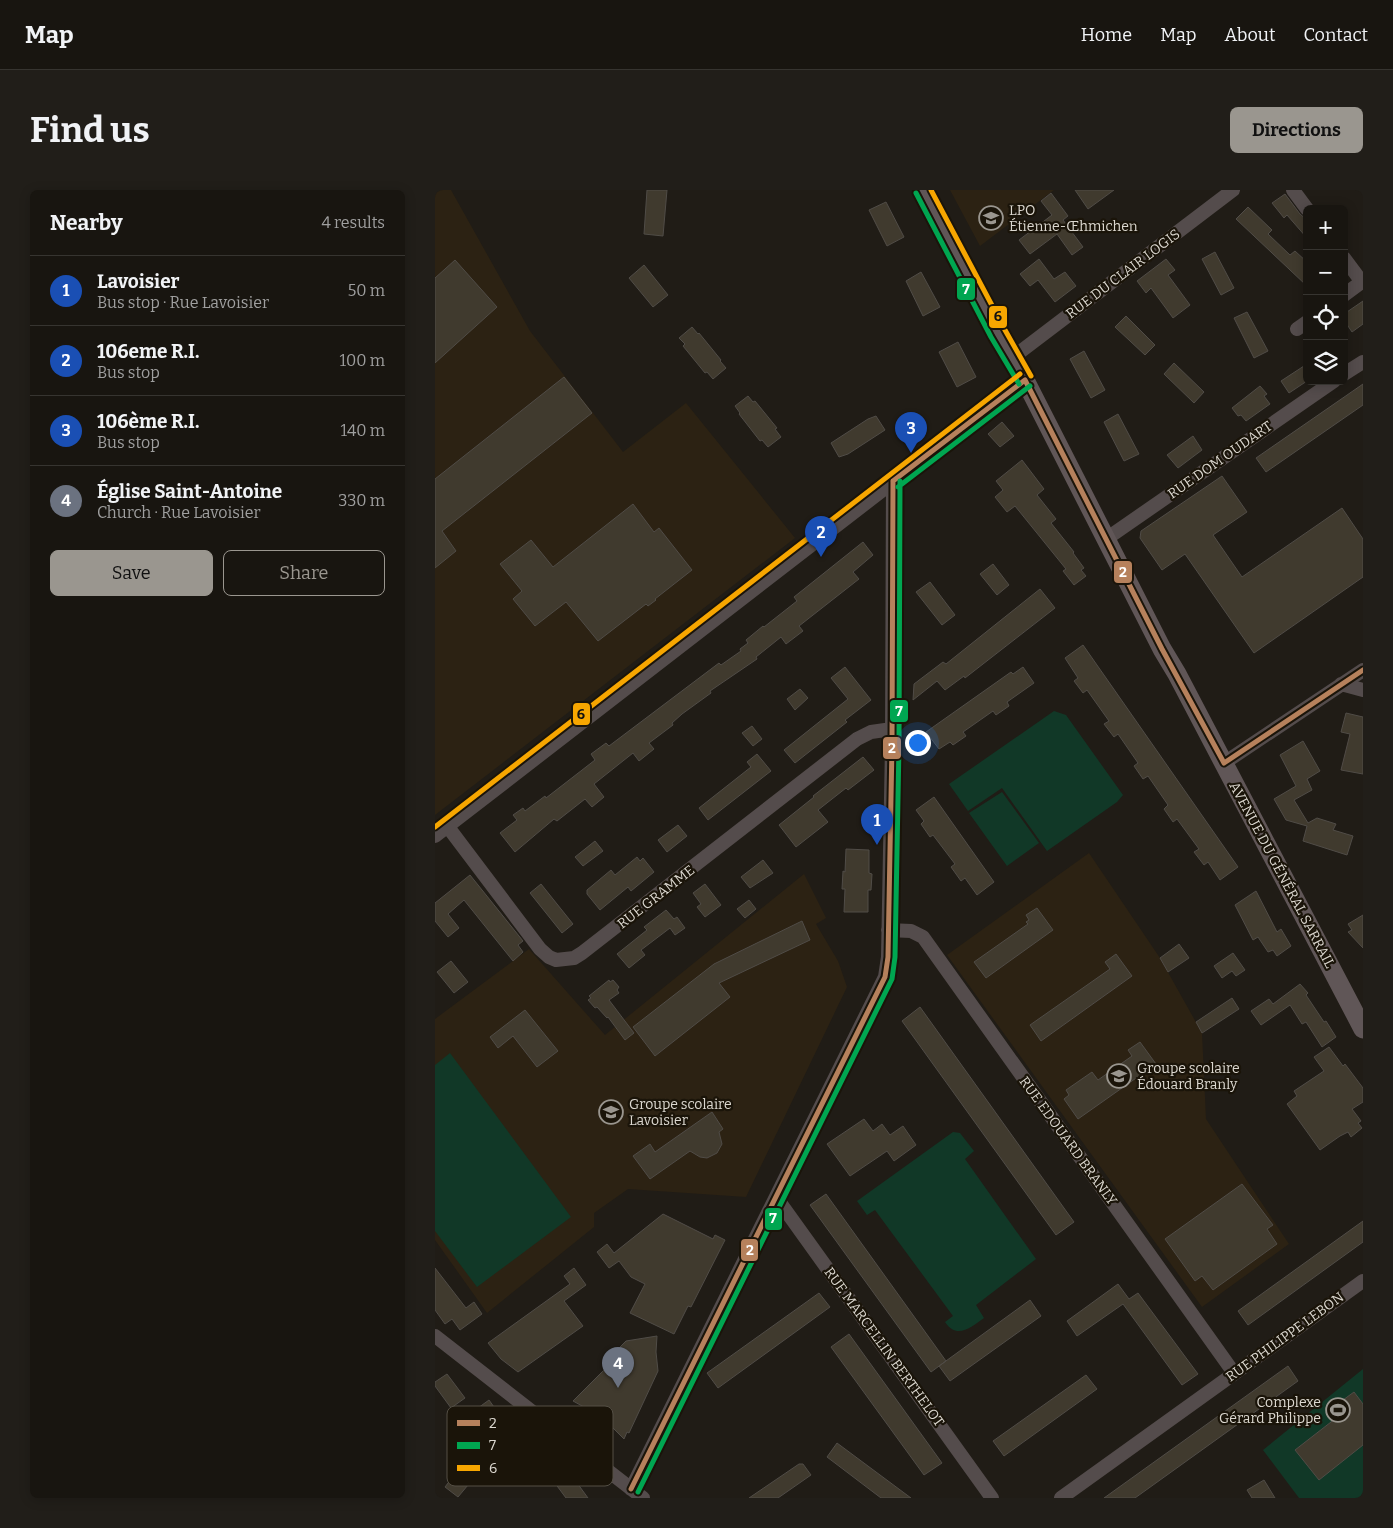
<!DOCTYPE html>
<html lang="en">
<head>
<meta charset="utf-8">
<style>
  body { margin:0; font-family:Bitter,serif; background:#211e19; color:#f1f3f6 }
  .controls { position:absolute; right:15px; top:15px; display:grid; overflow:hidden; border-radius:8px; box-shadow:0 2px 12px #0003 }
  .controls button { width:45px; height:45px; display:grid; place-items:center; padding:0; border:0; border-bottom:1px solid #363430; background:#181510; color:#f1f3f6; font:25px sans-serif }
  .you { position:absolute; left:482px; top:552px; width:18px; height:18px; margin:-12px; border:4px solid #fff; border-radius:50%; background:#1a73e8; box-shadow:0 0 0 8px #1a73e833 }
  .badge { display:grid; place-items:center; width:32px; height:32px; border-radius:50%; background:#9a968f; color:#fff; font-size:16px; font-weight:700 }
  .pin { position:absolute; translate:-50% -41px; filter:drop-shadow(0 1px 2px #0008) }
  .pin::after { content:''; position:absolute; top:26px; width:18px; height:15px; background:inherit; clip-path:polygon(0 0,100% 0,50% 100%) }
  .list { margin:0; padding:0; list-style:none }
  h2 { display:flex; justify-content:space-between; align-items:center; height:65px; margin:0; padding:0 20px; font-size:21px }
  h2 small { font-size:16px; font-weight:400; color:#9f9f9f }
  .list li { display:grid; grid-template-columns:32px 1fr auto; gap:15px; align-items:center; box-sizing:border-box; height:70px; padding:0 20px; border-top:1px solid #363430 }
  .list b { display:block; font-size:19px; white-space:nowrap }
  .list p { margin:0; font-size:16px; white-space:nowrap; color:#9f9f9f }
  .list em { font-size:16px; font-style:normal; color:#9f9f9f }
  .actions { display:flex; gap:10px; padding:15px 20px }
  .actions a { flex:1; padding:11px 0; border:1px solid #9a968f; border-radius:8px; text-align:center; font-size:18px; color:#9a968f }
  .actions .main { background:#9a968f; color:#111 }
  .icon { flex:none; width:28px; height:28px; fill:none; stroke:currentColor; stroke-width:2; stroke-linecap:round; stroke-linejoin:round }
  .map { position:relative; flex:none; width:928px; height:1308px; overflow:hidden; border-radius:8px }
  header { display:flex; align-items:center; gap:30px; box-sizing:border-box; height:70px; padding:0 25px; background:#181510; border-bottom:1px solid #363430 }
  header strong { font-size:24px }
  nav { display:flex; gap:28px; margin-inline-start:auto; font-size:18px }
  .intro { display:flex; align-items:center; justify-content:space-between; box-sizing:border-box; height:120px; padding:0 30px }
  h1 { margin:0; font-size:35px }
  .button { padding:12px 22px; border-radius:8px; background:#9a968f; color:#111; font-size:18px; font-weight:700 }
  main { display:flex; gap:30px; padding:0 30px }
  aside { flex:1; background:#181510; border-radius:8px; box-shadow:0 2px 12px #0003 }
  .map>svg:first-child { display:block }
  .built { fill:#2c2213 }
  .green { fill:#113827 }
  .building { fill:#403a2e; stroke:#504c47 }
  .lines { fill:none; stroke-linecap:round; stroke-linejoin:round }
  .street { stroke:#544c4c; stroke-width:14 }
  .secondary { stroke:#605657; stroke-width:19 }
  .bus-1-casing { stroke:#1a1409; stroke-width:9 }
  .bus-2-casing { stroke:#1a1409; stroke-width:9 }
  .bus-3-casing { stroke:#1a1409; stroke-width:9 }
  .bus-1 { stroke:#b6815c; stroke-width:5 }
  .bus-2 { stroke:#00a651; stroke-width:5 }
  .bus-3 { stroke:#f7a600; stroke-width:5 }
  .labels { text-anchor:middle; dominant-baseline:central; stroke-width:4.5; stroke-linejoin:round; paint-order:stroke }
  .poi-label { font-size:14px; fill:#dcd8d0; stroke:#1a1409; text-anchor:start }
  .street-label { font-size:14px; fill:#dcd8d0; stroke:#1a1409 }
  .key { fill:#1a1409; stroke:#544f45; stroke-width:1 }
  .key-label { font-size:14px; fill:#dcd8d0 }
  .line-badge { stroke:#1a1409; stroke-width:2 }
  .badge-label { font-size:14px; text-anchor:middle; font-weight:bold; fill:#fff }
  .pale-badge-label { font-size:14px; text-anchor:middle; font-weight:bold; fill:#111 }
</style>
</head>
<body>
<header>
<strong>Map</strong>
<nav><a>Home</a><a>Map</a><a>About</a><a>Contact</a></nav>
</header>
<div class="intro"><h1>Find us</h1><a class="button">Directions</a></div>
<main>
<aside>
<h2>Nearby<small>4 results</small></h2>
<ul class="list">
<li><span class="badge" style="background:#1a4fb4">1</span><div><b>Lavoisier</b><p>Bus stop · Rue Lavoisier</p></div><em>50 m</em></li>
<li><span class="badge" style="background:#1a4fb4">2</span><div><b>106eme R.I.</b><p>Bus stop</p></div><em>100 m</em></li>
<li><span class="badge" style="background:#1a4fb4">3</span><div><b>106ème R.I.</b><p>Bus stop</p></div><em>140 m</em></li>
<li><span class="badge" style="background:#6b7280">4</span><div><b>Église Saint-Antoine</b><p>Church · Rue Lavoisier</p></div><em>330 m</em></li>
</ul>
<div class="actions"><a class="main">Save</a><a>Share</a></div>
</aside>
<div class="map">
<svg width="928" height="1308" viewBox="0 0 928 1308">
  <rect width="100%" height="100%" fill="#201c16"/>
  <!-- built -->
  <path class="built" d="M0 0H16L95 141 188 262 251 213 360 348 0 625Z
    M515 0H619L545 56Z
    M654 663 725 768 767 843 771 929 854 1054 767 1117 512 765Z
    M369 684 391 728 381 734 403 771 412 797 311 1007 193 999 159 1023V1037L52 1123 0 1050V829L94 759 170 845Z"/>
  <!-- green -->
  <path class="green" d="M619 521 631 525 688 605 682 612 612 661 567 598 533 621 514 594Z
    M567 602 604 653 572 676 534 623Z
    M15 863 136 1027 42 1097 0 1041V875Z
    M518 942 525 943 539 961 530 969 601 1069 541 1115 549 1128C536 1137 522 1150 510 1132L518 1126 440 1020 432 1025 422 1011Z
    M928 1179V1308H864L828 1260Z"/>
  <!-- building -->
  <path class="building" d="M212 0H232L228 46 209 44Z
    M640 0H679L653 19Z
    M616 3 633 26 628 30 648 57 637 65 622 44 595 64 584 50 617 25 606 11Z
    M850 4 865 24 872 30V48L852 25 849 28 837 13Z
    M451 12 469 47 452 56 434 20Z
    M813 17 837 40 833 44 855 65 860 61 872 72V96L801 29Z
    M780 62 799 98 786 105 767 69Z
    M604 69 619 89 630 82 641 96 620 112 603 90 595 96 585 84Z
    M731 69 740 80 733 85 755 115 738 128 716 98 711 103 702 91Z
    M20 70 62 117 0 173V88Z
    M209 75 233 105 218 117 194 88Z
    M486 82 505 117 488 126 471 91Z
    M928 111V134L917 142 909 130V124Z
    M812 122 833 161 819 168 799 128Z
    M691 126 720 155 710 165 680 137Z
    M257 137 263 144 264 143 286 170 285 171 291 178 278 189 272 182 270 183 248 156 250 154 244 148Z
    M523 152 541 187 522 197 504 162Z
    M649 161 670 200 656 208 635 169Z
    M739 173 769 202 759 213 729 184Z
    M872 174V191L854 203 846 191Z
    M129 187 157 223 7 341 21 361 0 378V289Z
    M928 194V215L831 282 821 268Z
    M825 196 832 204 829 206 835 214 811 231 806 225 803 226 797 218Z
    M313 206 318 212 320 211 342 238 340 239 346 247 333 257 327 250 325 251 304 224 305 223 300 216Z
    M683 224 704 264 689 271 669 232Z
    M441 226 450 240 413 264 404 267 396 253 433 229Z
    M567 232 579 246 565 257 553 244Z
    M758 246 767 260 743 278 732 265Z
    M587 270 609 299 602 305 621 329 616 333 639 362 638 363 649 378 646 380 651 386 639 395 628 381 631 379 580 316 572 322 560 307 568 300 561 291Z
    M787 286 812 322 778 345 807 387 907 318 928 349V387L819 463 750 364 727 380 705 348 706 341Z
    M198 314 219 342 224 338 257 380 220 409 221 410 213 416 211 414 163 451 131 412 100 436 78 409 87 401 65 374 96 350 118 377Z
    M428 352 438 365 418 382 424 389 364 436 368 441 351 454 346 447 321 467 322 469 275 501 276 503 247 524 237 533 238 535 214 553 219 559 204 571 198 563 159 594 169 607 157 617 150 609 122 631 119 629 80 662 65 643 82 630 78 625 88 618 90 621 110 606 111 608 160 570 156 564 171 553 174 556 284 473 286 475 306 461 305 459 313 453 311 450 328 436 329 437 362 411 359 407Z
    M558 374 574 395 562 405 545 384Z
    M495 392 520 425 507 435 481 402Z
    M605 399 620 418 530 488 529 486 510 500 502 491 478 510 479 494 508 472 511 474Z
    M648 455 803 677 785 690 773 672 769 675 759 662 764 659 742 629 738 632 729 619 733 615 713 586 708 589 699 576 703 573 683 544 679 547 669 534 674 531 652 500 648 503 639 491 643 488 630 468Z
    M410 477 436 510 410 530 412 532 360 573 349 560 413 509 396 488Z
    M588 477 599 493 572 512 574 516 561 525 558 521 528 542 531 546 518 555 515 552 504 559 491 542 576 482 578 484Z
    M365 499 373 508 360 520 352 509Z
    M911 523 928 527V584L906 580 915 544 906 542Z
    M317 536 327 549 318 556 307 543Z
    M868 551 885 581 872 589 877 600 859 610 873 633 882 628 901 634 898 640 918 646 912 665 868 651 872 636 851 630 839 609 861 596 845 565Z
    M322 564 336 581 273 630 264 618 316 577 312 572Z
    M428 567 439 580 413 600 411 598 383 620 393 632 361 657 344 635 379 607 378 606Z
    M499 607 559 692 542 705 530 688 526 691 516 677 520 674 498 645 495 647 486 634 489 631 481 620Z
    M243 635 252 646 232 662 223 650Z
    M160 651 168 661 148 676 140 667Z
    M411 659 434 660V683L437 684 436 700H433V722H409L410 699H407L408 681 410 682Z
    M202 667 205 671 208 668 219 682 196 701 193 697 165 720 152 704V700L176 680 180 685Z
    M328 670 338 683 315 698 306 687Z
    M35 685 88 751 83 755 88 762 78 771 29 710 13 724 24 738 13 747 0 731V713Z
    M106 694 138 734 127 743 95 703Z
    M270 694 286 715 270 727 262 717 266 714 258 703Z
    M821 701 842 742 846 739 856 756 842 766 838 760 833 762 823 747 818 750 800 715Z
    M314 710 321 719 310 728 302 719Z
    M602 718 618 740 551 788 539 772 593 734 591 732 594 730 591 725Z
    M231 720 239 729 242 727 250 738 240 745 235 738 206 760 210 765 194 778 182 764 212 740 209 737Z
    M928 725V758L913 742 917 740 913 734Z
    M367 731 375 750 284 793 295 807 220 866 198 837 279 774Z
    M744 754 754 768 733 782 725 768Z
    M798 763 810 780 801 786 797 781 787 788 779 776Z
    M681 764 697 786 606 851 595 835 675 779 670 772Z
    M16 771 33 792 19 803 2 782Z
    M174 790 175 792 178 790 184 797 182 800 184 803 174 810 199 843 190 850 173 827 172 828 162 817 160 818 153 810 156 808 154 806Z
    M865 794 873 803 871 805 889 832 891 831 901 847 887 857 871 832 867 834 855 815 826 835 816 821 834 809 838 814Z
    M797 808 804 819 767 843 761 832Z
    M485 817 639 1032 621 1045 467 831Z
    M90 820 123 861 102 877 78 846 63 858 55 847Z
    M705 852 721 874 643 929 629 909 634 905 631 900 657 882 663 890 697 866 693 860Z
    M894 857 908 876 910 874 928 898V912L917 919 926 931 923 933 927 938 916 947 913 942 905 946 885 960 852 914 862 906 859 901 889 881 879 867Z
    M277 922 288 939 284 942 287 954 282 963 272 968 265 967 255 961 215 989 198 966 215 954 220 962Z
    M429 929 438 941 447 934 455 945 468 936 481 955 459 971 452 961 415 986 392 954Z
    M807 994 838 1035 832 1039 842 1054 778 1100 767 1086 760 1091 730 1049Z
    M391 1004 511 1171 496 1182 375 1015Z
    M228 1024 278 1049 280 1045 290 1050 256 1117 253 1116 239 1144 195 1123 210 1094 196 1087 184 1071 174 1078 162 1062 172 1054 179 1063Z
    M928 1031V1052L813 1135 803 1121Z
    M0 1078 31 1118 39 1112 47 1124 25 1140 17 1129 10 1134 0 1120Z
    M139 1078 151 1095 129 1111 148 1136 83 1182 66 1169 53 1153 135 1094 129 1086Z
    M683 1094 694 1109 703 1103 763 1184 747 1195 688 1114 642 1146 632 1131Z
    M384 1103 395 1117 283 1198 272 1183Z
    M595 1110 606 1126 515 1191 504 1176Z
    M414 1144 507 1273 489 1285 396 1157Z
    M222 1146 221 1162 223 1181 194 1243 192 1242 189 1249 176 1236 158 1224V1222L138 1211 186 1163 183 1159 191 1151Z
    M853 1176 863 1191 700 1308H669Z
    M12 1184 30 1208 16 1218 0 1196V1192Z
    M651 1185 662 1199 569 1266 558 1251Z
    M919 1202 928 1214V1255L884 1290 860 1260 914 1218 908 1210Z
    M54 1210 66 1227 71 1223 82 1240 87 1237 95 1248 91 1252 95 1257 85 1264 81 1259 73 1265 61 1248 57 1251 45 1234 41 1237 32 1226Z
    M402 1253 476 1308H446L392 1267Z
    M124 1265 139 1284 137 1286 153 1308H131L108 1277Z
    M364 1274H368L376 1285 343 1308H314Z
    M20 1284 33 1295 23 1307 10 1297Z
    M829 1290 840 1308H817L812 1300Z"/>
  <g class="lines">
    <!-- street -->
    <path class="street" d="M858 0 872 19
      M909 68 927 92
      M909 105 928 91
      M862 139 872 132
      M577 168 798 0
      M909 184 928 172
      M671 349 899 191
      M906 494 928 500
      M789 573 928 480
      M13 637 105 759 114 767 121 770 139 768 147 763 422 549 436 542 457 539
      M0 646 590 190
      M453 740 476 741 488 747 799 1183
      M341 1007 557 1308
      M0 1146 208 1308
      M196 1299 445 797 450 787 453 767 457 555 458 291
      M626 1308 928 1091"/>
    <!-- secondary -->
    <path class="secondary" d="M488 0 563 144 590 190 727 459 742 484 928 839"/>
    <!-- bus-1 casing -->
    <g class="bus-1-casing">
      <path id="bus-1" d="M590 190 727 459 789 573
        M458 291 590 190
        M789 573 928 480
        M196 1299 450 787 453 767 457 555 458 291"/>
    </g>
    <!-- bus-2 casing -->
    <g class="bus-2-casing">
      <path id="bus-2" d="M481 3 556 147 584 194
        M463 297 595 196
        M203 1302 457 789 460 767 464 555 465 291"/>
    </g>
    <!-- bus-3 casing -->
    <g class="bus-3-casing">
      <path id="bus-3" d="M496 0 570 140 596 186
        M0 637 585 184"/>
    </g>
    <!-- bus-1 -->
    <use href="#bus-1" class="bus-1"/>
    <!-- bus-2 -->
    <use href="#bus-2" class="bus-2"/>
    <!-- bus-3 -->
    <use href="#bus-3" class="bus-3"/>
  </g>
  <!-- icons -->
  <defs>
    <g id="school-ring" transform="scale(1.25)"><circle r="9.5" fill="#1a1409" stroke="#9a968f" stroke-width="1.5"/><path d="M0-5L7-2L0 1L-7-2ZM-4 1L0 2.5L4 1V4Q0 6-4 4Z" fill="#9a968f"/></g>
    <g id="stadium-ring" transform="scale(1.25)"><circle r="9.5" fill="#1a1409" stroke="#9a968f" stroke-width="1.5"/><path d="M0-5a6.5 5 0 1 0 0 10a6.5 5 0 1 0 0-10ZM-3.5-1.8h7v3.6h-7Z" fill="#9a968f"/></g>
  </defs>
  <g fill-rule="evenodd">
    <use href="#school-ring" x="556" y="28"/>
    <use href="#school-ring" x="684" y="886"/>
    <use href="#school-ring" x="176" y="922"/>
    <use href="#stadium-ring" x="903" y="1220"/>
  </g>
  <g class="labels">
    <!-- poi labels -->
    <g class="poi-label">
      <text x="574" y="20">LPO<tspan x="574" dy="16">Étienne-Œhmichen</tspan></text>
      <text x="702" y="878">Groupe scolaire<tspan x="702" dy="16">Édouard Branly</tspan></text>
      <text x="194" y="914">Groupe scolaire<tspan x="194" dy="16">Lavoisier</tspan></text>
      <text x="886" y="1212" text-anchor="end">Complexe<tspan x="886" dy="16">Gérard Philippe</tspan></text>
    </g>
    <!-- street labels -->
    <g class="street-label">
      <text transform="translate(688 84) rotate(-37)">RUE DU CLAIR LOGIS</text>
      <text transform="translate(785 270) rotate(-35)">RUE DOM OUDART</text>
      <text transform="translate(847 685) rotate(62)">AVENUE DU GÉNÉRAL SARRAIL</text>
      <text transform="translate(221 707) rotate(-38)">RUE GRAMME</text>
      <text transform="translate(633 951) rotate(54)">RUE EDOUARD BRANLY</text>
      <text transform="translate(850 1147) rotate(-36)">RUE PHILIPPE LEBON</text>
      <text transform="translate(449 1157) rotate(54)">RUE MARCELLIN BERTHELOT</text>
    </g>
  </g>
  <!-- legend -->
  <rect x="12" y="1216" width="166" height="80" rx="8" class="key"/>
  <rect x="22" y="1230" width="23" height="6" fill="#b6815c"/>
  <rect x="22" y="1252" width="23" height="7" fill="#00a651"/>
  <rect x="22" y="1275" width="23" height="6" fill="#f7a600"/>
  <g class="key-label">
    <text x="54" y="1238">2</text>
    <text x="54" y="1260">7</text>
    <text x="54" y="1283">6</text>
  </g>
  <g class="line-badge">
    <rect x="521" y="87" width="20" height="24" rx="5" fill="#00a651"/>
    <rect x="553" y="115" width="20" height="24" rx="5" fill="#f7a600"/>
    <rect x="678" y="370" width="20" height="24" rx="5" fill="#b6815c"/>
    <rect x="454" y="509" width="20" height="24" rx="5" fill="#00a651"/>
    <rect x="137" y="512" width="19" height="24" rx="5" fill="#f7a600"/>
    <rect x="447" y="546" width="20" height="24" rx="5" fill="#b6815c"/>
    <rect x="329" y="1017" width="19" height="24" rx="5" fill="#00a651"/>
    <rect x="305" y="1048" width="19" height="24" rx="5" fill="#b6815c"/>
  </g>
  <g class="badge-label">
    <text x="531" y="104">7</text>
    <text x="688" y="387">2</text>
    <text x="464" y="526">7</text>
    <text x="457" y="563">2</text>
    <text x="338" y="1033">7</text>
    <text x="315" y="1065">2</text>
  </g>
  <g class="pale-badge-label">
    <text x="563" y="131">6</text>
    <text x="146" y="529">6</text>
  </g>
</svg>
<div class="controls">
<button>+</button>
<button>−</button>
<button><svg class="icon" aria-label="locate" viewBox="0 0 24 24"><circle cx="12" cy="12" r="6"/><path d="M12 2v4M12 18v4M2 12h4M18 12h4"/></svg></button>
<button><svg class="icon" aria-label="layers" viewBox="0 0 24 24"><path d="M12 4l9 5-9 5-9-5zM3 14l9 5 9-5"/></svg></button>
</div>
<div class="you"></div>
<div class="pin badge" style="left:442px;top:655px;background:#1a4fb4">1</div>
<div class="pin badge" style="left:386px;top:367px;background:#1a4fb4">2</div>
<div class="pin badge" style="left:476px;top:263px;background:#1a4fb4">3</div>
<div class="pin badge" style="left:183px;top:1198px;background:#6b7280">4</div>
</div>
</main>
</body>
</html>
